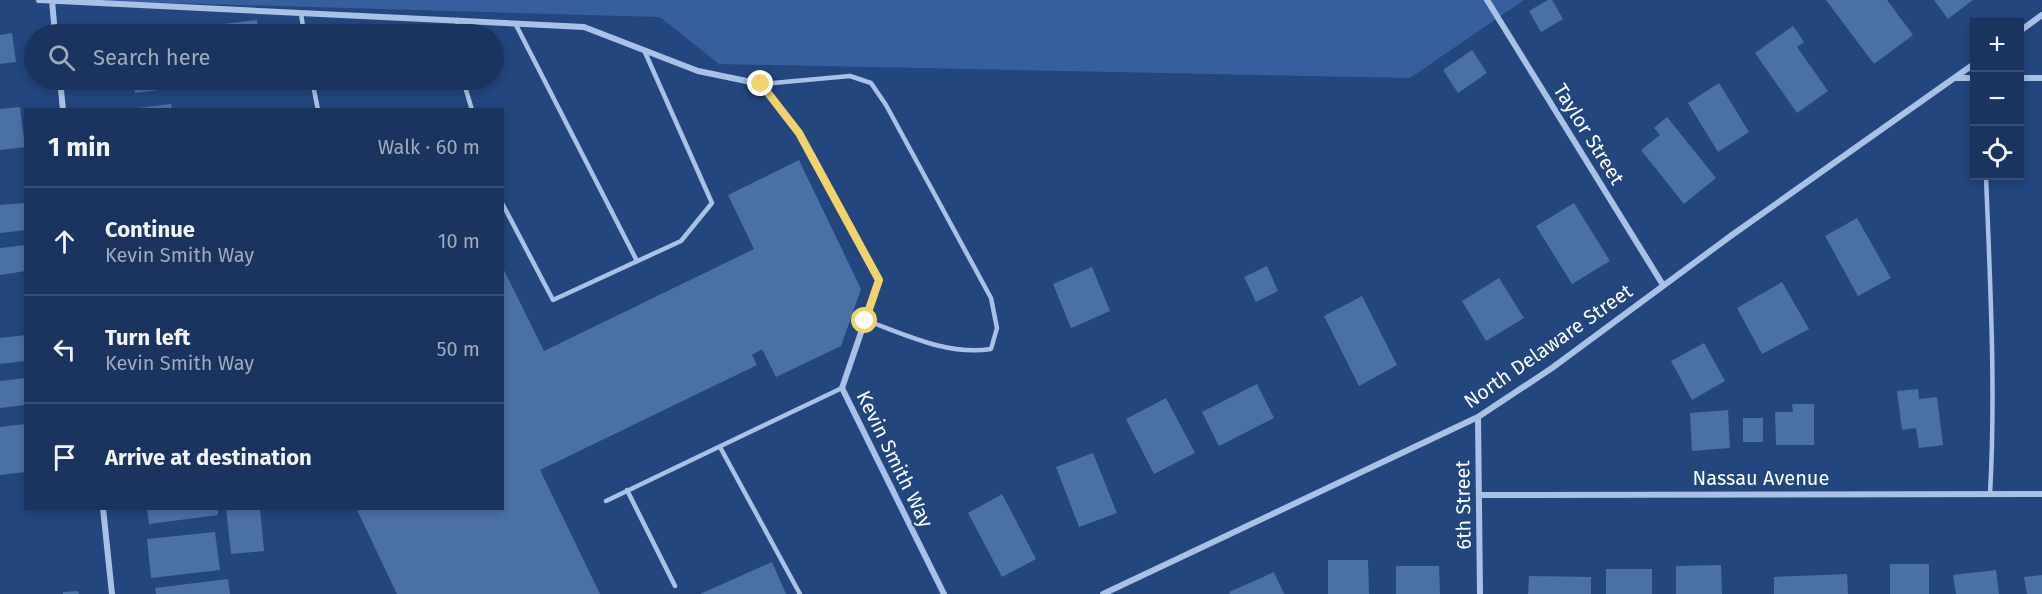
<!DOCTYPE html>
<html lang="en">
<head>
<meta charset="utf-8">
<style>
  body { margin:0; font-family:"Fira Sans",sans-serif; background:#273f68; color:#f1f3f6 }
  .controls { position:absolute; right:18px; top:18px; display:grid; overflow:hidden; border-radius:0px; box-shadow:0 3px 9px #0003 }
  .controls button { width:54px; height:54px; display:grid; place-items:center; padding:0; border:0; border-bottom:2px solid #384f74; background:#1a345f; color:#f1f3f6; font:30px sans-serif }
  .stop { position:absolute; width:18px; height:18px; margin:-14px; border:4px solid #f1d36c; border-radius:50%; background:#fff }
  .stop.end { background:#f1d36c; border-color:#fff; box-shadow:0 2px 6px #0008 }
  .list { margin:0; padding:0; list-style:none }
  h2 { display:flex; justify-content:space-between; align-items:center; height:78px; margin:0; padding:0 24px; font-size:26px }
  h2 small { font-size:20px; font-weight:400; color:#9faabd }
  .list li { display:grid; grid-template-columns:39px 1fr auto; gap:18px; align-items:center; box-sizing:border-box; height:108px; padding:0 24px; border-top:2px solid #384f74 }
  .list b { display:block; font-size:22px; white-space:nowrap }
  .list p { margin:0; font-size:20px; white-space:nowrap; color:#9faabd }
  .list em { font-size:20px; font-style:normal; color:#9faabd }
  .icon { flex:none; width:33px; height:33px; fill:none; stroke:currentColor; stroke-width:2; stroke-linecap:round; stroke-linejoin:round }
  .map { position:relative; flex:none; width:2042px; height:594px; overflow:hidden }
  .search { position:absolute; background:#1a345f; box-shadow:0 3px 9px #0003; left:24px; top:24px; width:480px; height:66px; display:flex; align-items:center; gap:15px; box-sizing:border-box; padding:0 21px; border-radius:33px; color:#9faabd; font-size:22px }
  .panel { position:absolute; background:#1a345f; box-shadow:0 3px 9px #0003; left:24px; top:108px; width:480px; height:402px; border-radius:0px }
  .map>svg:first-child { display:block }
  .green { fill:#375f9d }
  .building { fill:#4b70a8 }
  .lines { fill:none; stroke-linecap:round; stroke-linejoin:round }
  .lane { stroke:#a9c1e6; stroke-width:4.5 }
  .street { stroke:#a9c1e6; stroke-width:6 }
  .route { stroke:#f1d36c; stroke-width:8 }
  .labels { text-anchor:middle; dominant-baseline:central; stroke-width:4.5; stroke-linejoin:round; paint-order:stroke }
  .street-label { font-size:20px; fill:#fff; stroke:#23467f }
</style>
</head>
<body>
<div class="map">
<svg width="2042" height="594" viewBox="0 0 2042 594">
  <rect width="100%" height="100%" fill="#23467f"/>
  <!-- green -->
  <path class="green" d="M69 0H1524L1410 78 719 64 660 17Z"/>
  <!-- building -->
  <path class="building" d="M1548 0H1552L1563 19 1541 32 1529 11Z
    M1826 0H1887L1913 35 1874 64Z
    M1934 0H1973L1948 19Z
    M257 20 259 34H152V33Z
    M1793 26 1804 42 1797 47 1828 91 1797 113 1755 53Z
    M12 33 16 62 0 64V35Z
    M1472 50 1487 73 1458 93 1443 70Z
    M133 80H235L236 81 135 93Z
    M1719 83 1749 132 1718 152 1688 103Z
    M171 104 172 110H138V108Z
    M20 107 25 147 0 150V109Z
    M1667 117 1716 178 1684 204 1641 150 1660 135 1654 128Z
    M799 160 861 289 841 346 776 377 762 349 752 355 757 365 540 470 600 594H397L356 508H502V266L544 351 754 249 728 195Z
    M26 203V230L0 233V205Z
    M1574 203 1610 261 1572 284 1536 226Z
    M1857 218 1891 278 1858 296 1825 236Z
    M26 245V271L0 275V248Z
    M1267 266 1278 291 1256 302 1244 277Z
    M1092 267 1110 311 1071 328 1053 284Z
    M1499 278 1524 318 1486 341 1462 301Z
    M1782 282 1809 329 1762 354 1737 308Z
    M1362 296 1397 365 1359 386 1324 316Z
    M26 335V361L0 364V338Z
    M1704 343 1725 381 1692 400 1671 361Z
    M26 378V405L0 408V381Z
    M1257 384 1274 418 1219 446 1202 412Z
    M1918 389 1919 399 1937 397 1943 445 1919 448 1916 428 1902 430 1897 391Z
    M1166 398 1195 453 1154 474 1126 419Z
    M1792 404H1814V445H1776L1775 412H1793Z
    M1728 410 1730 448 1692 451 1690 413Z
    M1743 418H1763V442H1743Z
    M26 424V472L0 475V427Z
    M1093 453 1117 513 1079 527 1056 467Z
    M1002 494 1036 559 1002 577 968 513Z
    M147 508H218V515L149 524Z
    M226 508H260L264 551 231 554Z
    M215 532 220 570 151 578 147 539Z
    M1328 560H1368L1369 594H1328Z
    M772 562 786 594H700Z
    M1890 564H1929V594H1890Z
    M1721 565 1722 594H1676V566Z
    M1396 566H1439L1440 594H1396Z
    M1606 569H1652V594H1606Z
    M1996 570 1999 594H1956L1953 575Z
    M1274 572 1284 594H1230L1229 592Z
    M1847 574 1848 594H1774V577Z
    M2042 575V594H2027L2024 577Z
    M1529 576 1591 577V594H1528Z
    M228 579 230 594H156L155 588Z
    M78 591 79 594H63V592Z"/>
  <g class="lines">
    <!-- lane -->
    <path class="lane" d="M301 13 304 34
      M457 20 459 34
      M515 23 637 261
      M312 80 318 110
      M463 80 472 110
      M761 84 850 76 871 83 886 105 991 298 997 328 991 349C948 356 904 334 865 320
      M1986 176C1990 282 1996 388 1990 494
      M502 203 553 300 681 241 712 203 644 50
      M720 447 800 594
      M627 490 675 586
      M606 501 842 388"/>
    <!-- street -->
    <path class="street" d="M39 0 584 27 698 71 761 84 799 133 879 280 842 388 944 594
      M1487 0 1663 285
      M52 1 55 34
      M2020 31 2042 15
      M1955 78H1974
      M2020 78H2042
      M60 80 63 110
      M1478 417 1480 594
      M1479 495 2042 494
      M103 508 112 594
      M1103 594 1478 417 1552 368 1732 235 1974 64"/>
  </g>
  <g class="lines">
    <!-- route -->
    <path class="route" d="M761 84 799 133 879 280 865 321"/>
  </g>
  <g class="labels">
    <!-- street labels -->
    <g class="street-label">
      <text transform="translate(1589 134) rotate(58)">Taylor Street</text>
      <text transform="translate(1548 346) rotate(-35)">North Delaware Street</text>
      <text transform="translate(895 459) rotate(64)">Kevin Smith Way</text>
      <text x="1761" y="478">Nassau Avenue</text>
      <text transform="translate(1463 505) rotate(-91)">6th Street</text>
    </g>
  </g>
</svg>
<div class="controls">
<button>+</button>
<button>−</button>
<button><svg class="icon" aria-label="locate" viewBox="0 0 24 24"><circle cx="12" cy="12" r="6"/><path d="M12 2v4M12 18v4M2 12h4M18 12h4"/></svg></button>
</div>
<div class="stop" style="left:865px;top:321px"></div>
<div class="stop end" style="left:761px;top:84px"></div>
<div class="search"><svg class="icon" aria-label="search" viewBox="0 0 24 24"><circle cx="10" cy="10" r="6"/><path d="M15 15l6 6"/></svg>Search here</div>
<section class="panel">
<h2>1 min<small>Walk · 60 m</small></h2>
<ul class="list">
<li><svg class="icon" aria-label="ahead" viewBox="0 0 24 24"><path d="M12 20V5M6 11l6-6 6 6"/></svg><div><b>Continue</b><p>Kevin Smith Way</p></div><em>10 m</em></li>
<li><svg class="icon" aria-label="left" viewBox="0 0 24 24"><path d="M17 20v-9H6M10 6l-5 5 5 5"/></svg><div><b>Turn left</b><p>Kevin Smith Way</p></div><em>50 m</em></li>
<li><svg class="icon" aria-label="arrive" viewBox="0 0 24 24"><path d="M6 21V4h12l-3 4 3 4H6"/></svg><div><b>Arrive at destination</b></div></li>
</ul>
</section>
</div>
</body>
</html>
